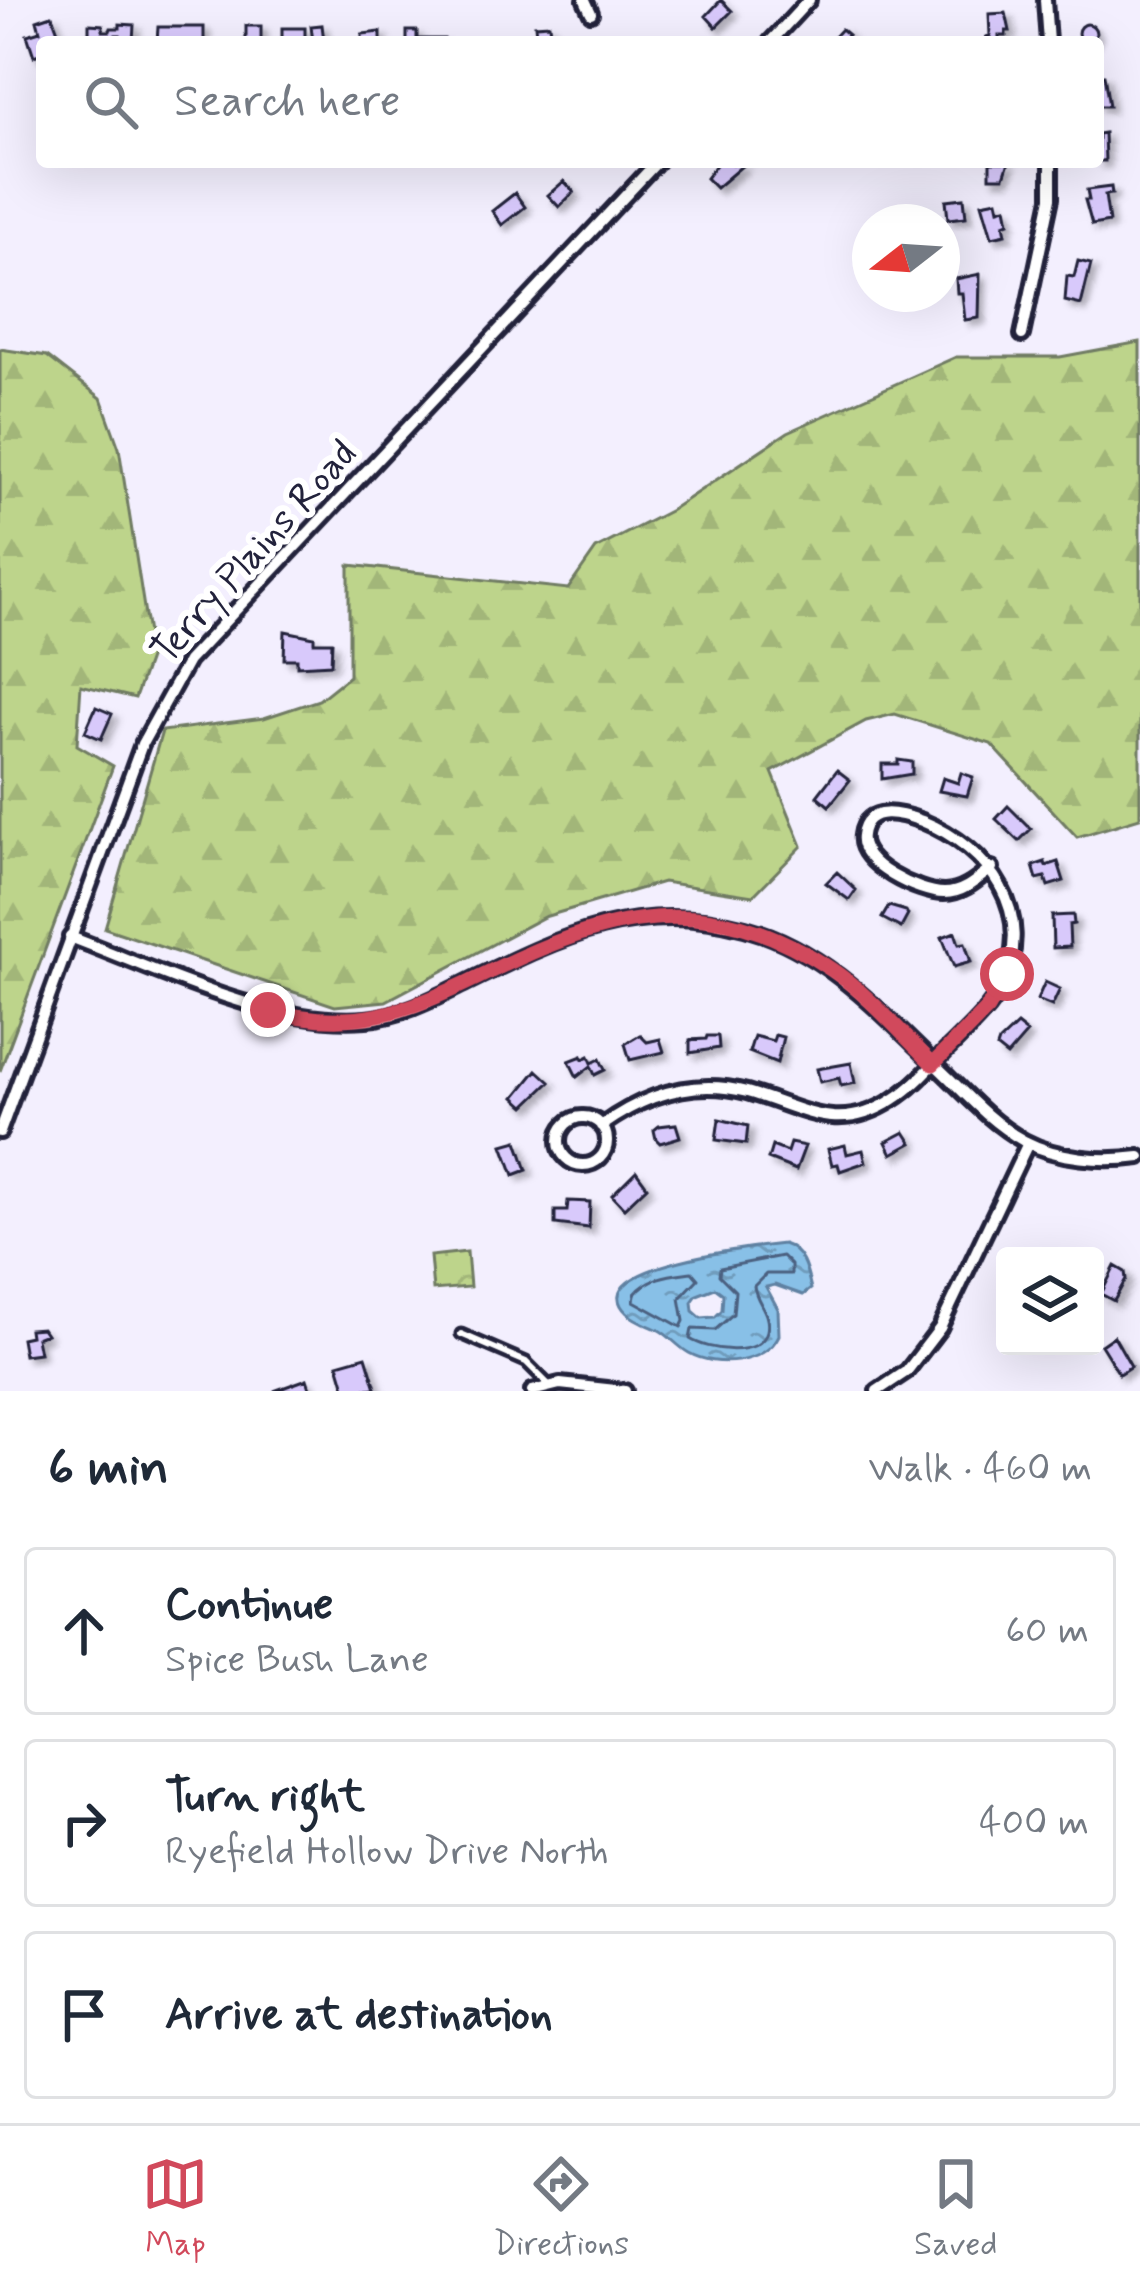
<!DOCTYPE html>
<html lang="en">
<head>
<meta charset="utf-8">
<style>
  body { margin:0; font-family:Mynerve,sans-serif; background:#f6f6f7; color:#1f2937 }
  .controls { position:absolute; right:36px; bottom:36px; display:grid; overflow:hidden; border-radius:12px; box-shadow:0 12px 48px #0002 }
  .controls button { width:108px; height:108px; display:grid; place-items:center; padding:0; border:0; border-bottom:3px solid #e0e1e3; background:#fff; color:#1f2937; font:60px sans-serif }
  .compass { position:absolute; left:852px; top:204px; width:108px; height:108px; border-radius:50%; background:#fff; box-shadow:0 12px 48px #0002; rotate:253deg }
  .stop { position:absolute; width:36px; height:36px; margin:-27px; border:9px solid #d1495b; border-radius:50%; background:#fff }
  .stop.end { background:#d1495b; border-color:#fff; box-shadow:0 3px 12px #0008 }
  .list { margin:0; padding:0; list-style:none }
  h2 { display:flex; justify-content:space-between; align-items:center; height:156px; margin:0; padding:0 48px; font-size:51px }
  h2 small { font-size:39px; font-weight:400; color:#747a83 }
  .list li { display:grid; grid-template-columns:78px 1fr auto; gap:36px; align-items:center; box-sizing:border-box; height:168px; margin:0 24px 24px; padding:0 24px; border:3px solid #e0e1e3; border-radius:12px }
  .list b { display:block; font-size:45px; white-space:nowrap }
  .list p { margin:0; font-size:39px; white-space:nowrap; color:#747a83 }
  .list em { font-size:39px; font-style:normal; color:#747a83 }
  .icon { flex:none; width:66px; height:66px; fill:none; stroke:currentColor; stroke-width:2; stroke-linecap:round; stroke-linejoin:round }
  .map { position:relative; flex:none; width:1140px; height:1391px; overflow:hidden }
  .search { position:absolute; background:#fff; box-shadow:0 12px 48px #0002; left:36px; right:36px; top:36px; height:132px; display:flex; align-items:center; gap:30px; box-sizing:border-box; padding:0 42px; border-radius:12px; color:#747a83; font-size:45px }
  .sheet { height:732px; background:#fff }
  nav { display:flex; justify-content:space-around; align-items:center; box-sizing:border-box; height:168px; border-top:3px solid #e0e1e3; background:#fff; font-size:33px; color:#747a83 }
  nav a { display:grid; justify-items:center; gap:6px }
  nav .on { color:#d1495b }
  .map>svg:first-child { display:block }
  .forest { fill:url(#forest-firs); stroke:#707b63; stroke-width:3 }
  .park { fill:url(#park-crowns); stroke:#707b63; stroke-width:3 }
  .water { fill:url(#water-ripples); stroke:#5f81a2; stroke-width:3; fill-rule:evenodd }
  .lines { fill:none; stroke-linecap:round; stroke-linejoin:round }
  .shore { stroke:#4b6180; stroke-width:3 }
  .building { fill:#d8c9fb; stroke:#22223b; stroke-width:3; filter:url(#shadow) }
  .service-casing { stroke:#22223b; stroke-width:15 }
  .minor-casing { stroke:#22223b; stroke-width:20 }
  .service { stroke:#fff; stroke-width:6 }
  .minor { stroke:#fff; stroke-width:10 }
  .route { stroke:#d1495b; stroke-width:15 }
  .labels { text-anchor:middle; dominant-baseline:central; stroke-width:12; stroke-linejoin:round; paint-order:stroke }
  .street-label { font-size:39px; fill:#22223b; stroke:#fff }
</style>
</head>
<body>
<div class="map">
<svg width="1140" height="1391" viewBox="0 0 1140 1391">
  <defs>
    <pattern id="forest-firs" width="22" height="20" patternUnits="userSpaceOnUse" patternTransform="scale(3)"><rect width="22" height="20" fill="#bdd48b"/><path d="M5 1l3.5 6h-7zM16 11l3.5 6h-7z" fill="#a2b679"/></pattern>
    <pattern id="park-crowns" width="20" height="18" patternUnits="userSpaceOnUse" patternTransform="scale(3)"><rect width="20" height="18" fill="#bdd48b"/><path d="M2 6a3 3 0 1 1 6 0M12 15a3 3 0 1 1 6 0" fill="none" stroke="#a2b679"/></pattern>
    <pattern id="water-ripples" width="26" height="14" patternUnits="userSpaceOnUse" patternTransform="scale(3)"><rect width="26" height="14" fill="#88c0e7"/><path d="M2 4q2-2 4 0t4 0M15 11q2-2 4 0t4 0" fill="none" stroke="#6f9cbc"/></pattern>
    <filter id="shadow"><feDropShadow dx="5.5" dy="5.5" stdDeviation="3" flood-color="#0004"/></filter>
  </defs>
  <rect width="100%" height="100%" fill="#f3effe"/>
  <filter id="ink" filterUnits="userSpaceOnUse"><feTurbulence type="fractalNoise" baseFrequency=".00833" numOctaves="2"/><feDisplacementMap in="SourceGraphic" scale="24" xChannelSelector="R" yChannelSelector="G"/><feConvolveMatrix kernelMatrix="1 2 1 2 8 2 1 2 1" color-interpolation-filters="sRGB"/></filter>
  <g filter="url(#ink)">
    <!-- forest -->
    <path class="forest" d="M1140 342V818L1077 837 991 744 895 714 866 721 772 772 802 846 753 896 663 882 544 917 386 1001 335 1006 105 928 162 731 264 718 319 700 349 676V565L568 589 596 549 671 510 788 432 956 357H1060Z
      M0 349 47 356 101 398 119 448 151 653 135 698 81 685 77 745 113 766 0 1071Z"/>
    <!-- park -->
    <path class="park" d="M467 1252 470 1287 433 1290 430 1256Z"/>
    <!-- water -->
    <path class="water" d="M783 1244C803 1250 807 1271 811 1289L803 1295 775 1285 766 1287 778 1309 779 1335C765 1365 716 1368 689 1353 678 1347 670 1336 659 1330 649 1325 635 1321 627 1313 578 1265 763 1246 783 1244ZM715 1288 723 1294 722 1310 715 1317 701 1318 693 1311 692 1302 697 1295Z"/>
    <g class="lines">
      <!-- shore -->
      <path class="shore" d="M782 1256 791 1265V1274H766L754 1286C756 1303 771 1312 767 1331 761 1359 707 1350 690 1339L692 1329 715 1330 733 1314 735 1291 719 1275 720 1268Z
        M692 1272 698 1279 680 1298 684 1321 681 1327 634 1301 635 1294C650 1276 670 1275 692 1272Z"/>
    </g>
    <!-- building -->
    <path class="building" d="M721 0 732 11 716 27 706 16Z
      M1006 13 1010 31H1006V36H999V42H986V37L990 36 989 14Z
      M52 15 62 42H42V53L34 56 27 35 40 31 37 20Z
      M1078 33a9 9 0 1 1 18 0a9 9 0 1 1-18 0Z
      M89 24 103 25V31H110L111 28H120V24L134 25 133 41H120V35H116V41L89 42Z
      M549 24 551 42H531L530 36 536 35 535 25Z
      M322 25 324 41 313 42 311 26Z
      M246 26H261V42H227L246 40Z
      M158 27H204V42H157Z
      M282 28H305V42H282Z
      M841 29 848 35 842 42H829Z
      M407 31H417V39H444V42H407Z
      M381 32V42H362V34Z
      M1098 75H1104L1109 106H1098Z
      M1104 133 1105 161H1098V134Z
      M718 162 743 165 716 188 706 178Z
      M990 162H1009L1004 177H990Z
      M564 181 574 192 559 207 548 195Z
      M1111 187 1112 194 1105 195 1109 222 1092 225 1085 200H1089L1087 190Z
      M515 193 525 207 502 225 492 211Z
      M964 198 966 217 948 219 946 200Z
      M997 200 999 209 1006 207 1009 222 1004 224 1006 234 992 237 982 203Z
      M1078 261 1091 264 1081 305 1065 301 1067 276 1074 277Z
      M980 274 979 318 965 320 962 293H957L956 279Z
      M285 631 314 637V642H332L331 664 297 666V659H284Z
      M96 707 112 714 101 739 85 732Z
      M898 760 912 762V774L882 779V764H898Z
      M837 770 850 780 829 806 817 796Z
      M961 773 973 777 967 796 939 791 943 778 958 783Z
      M1008 806 1031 829 1019 841 996 819Z
      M1045 862 1046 866 1058 862 1064 881 1048 886 1045 877 1037 879 1033 866Z
      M837 872 856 890 849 900 826 883Z
      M889 906 906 911 908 915 901 928 882 918Z
      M1073 915 1074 924 1069 925 1070 947 1053 948 1052 916Z
      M955 932 959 944 965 943 971 962 954 967 942 937Z
      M1045 982 1060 989 1052 1006 1037 1000Z
      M1017 1025 1027 1033 1007 1056 997 1048 999 1042Z
      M640 1035 647 1042 660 1039 664 1052 630 1060 625 1044Z
      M775 1035 783 1037 777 1063 749 1052 754 1036 773 1041Z
      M707 1036H718L719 1048 690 1053V1040L706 1039Z
      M582 1056 583 1059 589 1056 592 1063 600 1059 605 1070 595 1075 591 1066 577 1077 569 1061Z
      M851 1063 855 1083 841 1086 839 1078 820 1082 817 1069Z
      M537 1070 550 1082 525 1106 515 1097Z
      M719 1119 748 1126 746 1144 716 1140Z
      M676 1124 680 1137 660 1143 656 1139 654 1130 659 1126Z
      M905 1132 912 1143 892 1154 886 1142Z
      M517 1141 527 1170 514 1175 503 1145Z
      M790 1143 805 1146 796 1170 768 1159 772 1146 787 1152Z
      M845 1145 847 1154 863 1150 866 1162 840 1171 838 1164 832 1165 828 1149Z
      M636 1171 647 1186 624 1208 612 1195Z
      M568 1201 590 1202 589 1228 555 1224V1211H567Z
      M1115 1266 1125 1272 1126 1279 1114 1301 1101 1294Z
      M29 1329 42 1328 46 1334 36 1338 39 1353 24 1355 21 1338 30 1336Z
      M1114 1336 1131 1366 1119 1374 1101 1345Z
      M366 1356 376 1388 346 1391 338 1364Z
      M307 1379 311 1391H274Z"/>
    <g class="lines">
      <!-- service casing -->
      <g class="service-casing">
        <path id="service" d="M461 1334 526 1362 550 1386"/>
      </g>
      <!-- minor casing -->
      <g class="minor-casing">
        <path id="minor" d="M585 0 591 13
          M1045 0 1048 42
          M770 42 809 0
          M1022 335 1051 198V162
          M70 937C159 970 271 1027 366 1019 402 1016 435 998 468 982 562 936 638 899 745 928 828 950 888 1020 948 1077 972 1101 995 1125 1024 1141 1058 1159 1103 1162 1140 1157
          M559 1141a24 24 0 1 1 48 0a24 24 0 1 1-48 0Z
          M601 1126C644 1095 694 1078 747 1092 803 1108 838 1136 894 1099 915 1086 931 1066 948 1049 967 1030 989 1011 1001 987 1038 914 989 848 922 821 902 814 866 803 862 835 857 864 919 893 944 893 963 893 977 880 992 868
          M0 1132 142 744 188 661 657 162
          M532 1391 560 1384 625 1391
          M877 1391 907 1371 940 1328 1028 1143"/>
      </g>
      <!-- service -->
      <use href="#service" class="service"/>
      <!-- minor -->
      <use href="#minor" class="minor"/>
    </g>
  </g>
  <g class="lines" filter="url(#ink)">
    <!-- route -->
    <path class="route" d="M268 1010C351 1032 405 1013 479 977 605 914 706 885 832 970 869 995 901 1033 933 1064L987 1009 1007 974"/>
  </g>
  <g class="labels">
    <!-- street labels -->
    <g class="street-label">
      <text transform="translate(255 553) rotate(-48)">Terry Plains Road</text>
    </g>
  </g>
</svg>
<div class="controls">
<button><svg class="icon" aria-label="layers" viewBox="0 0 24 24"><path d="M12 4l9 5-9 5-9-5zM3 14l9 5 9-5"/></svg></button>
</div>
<svg class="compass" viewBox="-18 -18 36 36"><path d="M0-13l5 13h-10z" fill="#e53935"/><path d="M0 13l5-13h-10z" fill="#747a83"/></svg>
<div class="stop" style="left:1007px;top:974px"></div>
<div class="stop end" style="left:268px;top:1010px"></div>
<div class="search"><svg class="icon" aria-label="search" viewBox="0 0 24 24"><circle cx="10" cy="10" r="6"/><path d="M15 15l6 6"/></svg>Search here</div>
</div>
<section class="sheet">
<h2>6 min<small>Walk · 460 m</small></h2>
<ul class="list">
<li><svg class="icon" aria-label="ahead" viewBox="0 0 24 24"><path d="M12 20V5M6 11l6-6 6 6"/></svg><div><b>Continue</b><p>Spice Bush Lane</p></div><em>60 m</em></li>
<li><svg class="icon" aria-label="right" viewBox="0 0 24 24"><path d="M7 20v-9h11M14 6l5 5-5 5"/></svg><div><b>Turn right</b><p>Ryefield Hollow Drive North</p></div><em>400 m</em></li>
<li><svg class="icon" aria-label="arrive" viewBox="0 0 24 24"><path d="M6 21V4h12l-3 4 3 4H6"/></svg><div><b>Arrive at destination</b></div></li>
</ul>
</section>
<nav>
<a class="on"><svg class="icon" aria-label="map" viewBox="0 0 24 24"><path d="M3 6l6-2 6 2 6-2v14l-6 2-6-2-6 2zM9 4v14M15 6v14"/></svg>Map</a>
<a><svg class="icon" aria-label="directions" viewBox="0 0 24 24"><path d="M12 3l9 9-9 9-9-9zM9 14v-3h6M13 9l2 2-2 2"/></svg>Directions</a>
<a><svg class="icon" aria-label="saved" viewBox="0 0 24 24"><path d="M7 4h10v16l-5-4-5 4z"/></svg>Saved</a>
</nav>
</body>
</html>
